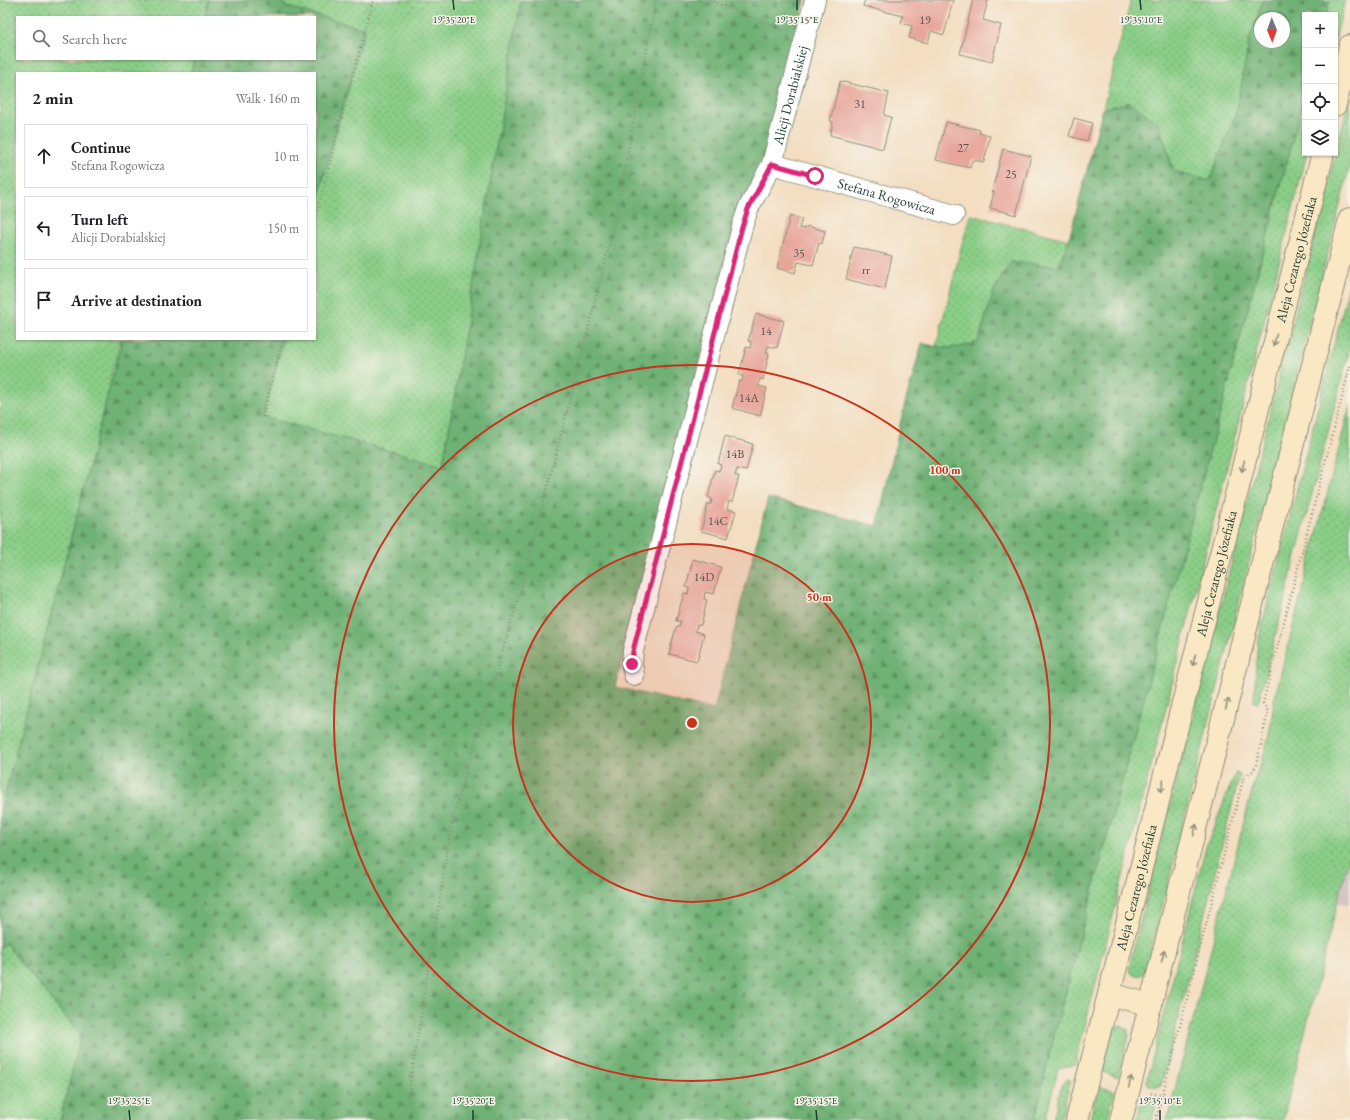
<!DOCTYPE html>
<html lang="en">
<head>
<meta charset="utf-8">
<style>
  body { margin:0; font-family:"EB Garamond",serif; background:#f6f6f6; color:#202124 }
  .controls { position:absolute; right:12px; top:12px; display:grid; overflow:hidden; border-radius:0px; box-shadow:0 1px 3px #0004 }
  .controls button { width:36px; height:36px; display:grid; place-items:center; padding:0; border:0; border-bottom:1px solid #e0e0e0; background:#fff; color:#202124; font:20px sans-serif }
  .compass { position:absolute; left:1254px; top:12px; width:36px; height:36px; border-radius:50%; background:#fff; box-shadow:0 1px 3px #0004; rotate:179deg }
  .stop { position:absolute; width:12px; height:12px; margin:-9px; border:3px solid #db2777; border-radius:50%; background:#fff }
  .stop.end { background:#db2777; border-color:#fff; box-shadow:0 1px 4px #0008 }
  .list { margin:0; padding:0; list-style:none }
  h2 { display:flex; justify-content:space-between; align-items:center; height:52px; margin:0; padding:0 16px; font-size:17px }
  h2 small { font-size:13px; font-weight:400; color:#757577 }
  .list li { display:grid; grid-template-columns:26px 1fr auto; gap:12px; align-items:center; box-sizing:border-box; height:64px; margin:0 8px 8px; padding:0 8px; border:1px solid #e0e0e0; border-radius:0px }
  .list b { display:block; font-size:15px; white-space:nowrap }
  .list p { margin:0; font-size:13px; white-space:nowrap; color:#757577 }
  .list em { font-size:13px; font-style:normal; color:#757577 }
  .icon { flex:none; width:22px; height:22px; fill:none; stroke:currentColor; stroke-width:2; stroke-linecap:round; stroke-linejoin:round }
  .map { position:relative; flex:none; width:1350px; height:1120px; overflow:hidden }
  .search { position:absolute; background:#fff; box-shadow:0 1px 3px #0004; left:16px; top:16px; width:300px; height:44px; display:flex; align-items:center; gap:10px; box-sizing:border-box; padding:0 14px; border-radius:0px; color:#757577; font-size:15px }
  .panel { position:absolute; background:#fff; box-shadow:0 1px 3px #0004; left:16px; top:72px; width:300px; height:268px; border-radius:0px }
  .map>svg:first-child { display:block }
  .industrial { fill:#d2bfbf }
  .grass { fill:url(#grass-dots); stroke:#54865e }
  .forest { fill:url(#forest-firs); stroke:#477754; fill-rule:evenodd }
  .building { fill:#e8a69b }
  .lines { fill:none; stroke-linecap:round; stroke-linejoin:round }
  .street-casing { stroke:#898e7a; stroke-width:22 }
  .secondary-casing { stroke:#898e7a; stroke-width:24 }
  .path { stroke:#898e7a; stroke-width:2.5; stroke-dasharray:1 3; stroke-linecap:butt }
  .street { stroke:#fff; stroke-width:20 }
  .secondary { stroke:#fae7c3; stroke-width:22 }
  .oneway { stroke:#8c927c }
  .route { stroke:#db2777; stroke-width:5 }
  .ticks { fill:none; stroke:#1f3d34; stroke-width:1.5 }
  .ring { fill:none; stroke:#c8321e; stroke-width:2 }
  .labels { text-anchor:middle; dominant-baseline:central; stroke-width:3; stroke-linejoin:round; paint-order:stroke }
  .number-label { font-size:12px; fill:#51574e }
  .street-label { font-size:14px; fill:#1f3d34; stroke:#f7f3e8 }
  .ticks-label { font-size:10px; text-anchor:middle; fill:#1f3d34; stroke:#f7f3e8; stroke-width:3; stroke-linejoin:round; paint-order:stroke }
  .centre { fill:#c8321e; stroke:#f7f3e8; stroke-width:2 }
  .ring-label { font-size:12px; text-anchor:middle; font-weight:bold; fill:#c8321e; stroke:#f7f3e8; stroke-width:3; stroke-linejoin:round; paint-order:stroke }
</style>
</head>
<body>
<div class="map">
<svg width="1350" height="1120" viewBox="0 0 1350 1120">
  <defs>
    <pattern id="grass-dots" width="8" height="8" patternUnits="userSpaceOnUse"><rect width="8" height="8" fill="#8ace87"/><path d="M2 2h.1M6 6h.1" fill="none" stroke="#70a86f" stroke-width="1.8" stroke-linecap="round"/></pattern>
    <pattern id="forest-firs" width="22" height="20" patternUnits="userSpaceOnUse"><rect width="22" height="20" fill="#6fb174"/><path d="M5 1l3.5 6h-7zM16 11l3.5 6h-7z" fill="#5b9160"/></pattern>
  </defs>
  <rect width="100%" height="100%" fill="#f7f3e8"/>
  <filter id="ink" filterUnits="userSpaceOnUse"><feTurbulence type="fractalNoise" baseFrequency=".025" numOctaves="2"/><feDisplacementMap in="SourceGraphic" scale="8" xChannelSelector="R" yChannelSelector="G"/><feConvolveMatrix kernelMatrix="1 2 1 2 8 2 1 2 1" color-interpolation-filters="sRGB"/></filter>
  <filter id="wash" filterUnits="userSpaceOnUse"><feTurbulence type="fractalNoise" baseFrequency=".012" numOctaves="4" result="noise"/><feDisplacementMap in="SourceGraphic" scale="16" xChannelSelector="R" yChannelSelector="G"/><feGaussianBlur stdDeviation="0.9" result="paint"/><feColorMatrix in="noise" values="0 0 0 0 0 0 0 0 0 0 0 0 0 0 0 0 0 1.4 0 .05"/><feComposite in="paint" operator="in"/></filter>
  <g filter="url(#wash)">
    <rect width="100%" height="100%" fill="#f3dec1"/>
    <!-- industrial -->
    <path class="industrial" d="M1350 852V904L1337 903Z"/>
    <!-- grass -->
    <path class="grass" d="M0 0H209L205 17H17V59H194L191 73H17V339H122L0 814Z
      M285 0H521L443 465 263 417 283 339H315V211L333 140 365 29 284 6Z
      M1131 0H1263L1249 41 1237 110 1210 181 1174 172 1159 124 1069 240 1058 266 1011 262 994 290 978 342 958 348 936 347 962 244 971 215 1069 240Z
      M1330 0H1345L1335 41V15H1326Z
      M1305 94V153H1307L1075 1065H1072L1058 1069 1045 1120H1035L1050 1051Z
      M1350 97V165L1146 970 1143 974C1136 978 1129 975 1129 966Z
      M1350 282V347L1258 703 1254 702 1256 663 1258 641Z
      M1350 405V852L1283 1120H1167L1256 775C1267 752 1271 725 1274 700Z
      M1236 772 1240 774 1161 1086 1157 1087 1146 1084 1206 847Z
      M5 943 81 1036 60 1120H0V948Z
      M1121 1025 1127 1029 1129 1036 1118 1077 1102 1072 1111 1032 1114 1027Z
      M1067 1079 1071 1080 1061 1117 1059 1120H1053L1062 1084Z
      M1098 1086 1115 1091 1107 1120H1090Z
      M1142 1098 1154 1101 1156 1104 1152 1120H1137Z"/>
    <!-- forest -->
    <path class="forest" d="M209 0H285L284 6 365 29 333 140 315 211V73H191L194 59H315V17H205Z
      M521 0H805L774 130 760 171 730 244 615 687 714 710 768 498 877 526 904 407 922 343C945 350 955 349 978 342L994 290 1011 262 1058 266 1069 240 1103 109 1129 102 1159 124 1174 172 1210 181 1237 110 1249 41 1263 0H1330L1326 15H1305V94L1050 1051 1035 1120H60L81 1036 5 943 0 948V814L122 339H283L263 417 443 465ZM1260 18H1284V42H1260Z"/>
    <g id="blocks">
      <!-- building -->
      <path class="building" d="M865 0H953L944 35 931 31 928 43 909 38 912 26 901 23 903 16 863 6Z
        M973 0H988L983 20 1001 25 992 62 960 54Z
        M840 81 889 93 884 115 891 117 883 149 830 135 833 122 830 121Z
        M1074 118 1092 123 1087 141 1069 136Z
        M946 122 980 130 979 133 990 136 984 162 972 160 970 168 936 160Z
        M1003 149 1031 156 1016 215 990 208 994 192 992 191Z
        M790 216 802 219 799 228 805 229 807 226 825 231 822 244 819 243 813 265 798 262 795 273 777 268Z
        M854 247 892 256 885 289 846 279Z
        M756 314 784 321 777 348 768 346 766 353 769 354 763 380 760 379 758 386 767 388 760 416 732 408 739 381 742 382 743 376 739 375 746 347 750 348 751 342 748 341Z
        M725 436 753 444 746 471 737 469 735 476H739L732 502 729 501 727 509 736 511 728 538 701 531 708 504H711L712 499 708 497 715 470 719 471 721 465 718 464Z
        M693 559 721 567 714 594 705 592 704 599 707 600 701 625H697L695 631 704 634 697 661 669 654 676 627H679L681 621H676L684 593 688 594 689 588 686 587Z"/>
    </g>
  </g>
  <g filter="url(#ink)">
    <use href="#blocks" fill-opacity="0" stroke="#898e7a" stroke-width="1"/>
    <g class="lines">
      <!-- street casing -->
      <g class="street-casing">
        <g id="street">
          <path id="s1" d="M772 164 954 215"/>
          <path id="s2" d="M634 675 632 664 633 651 742 227 748 209 772 164 815 0"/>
        </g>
      </g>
      <!-- secondary casing -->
      <g class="secondary-casing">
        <g id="secondary">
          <path d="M1335 105 1350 46"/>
          <path d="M1109 994 1151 1005"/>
          <path id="s3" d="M1077 1120 1323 153"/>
          <path d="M1121 1120 1350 219"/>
        </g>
      </g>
      <!-- path -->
      <path class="path" d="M709 0 784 30
        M315 114 341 121
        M315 219 373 0
        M110 385 122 339
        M263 417 283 339
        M1151 1093 1170 1098
        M402 1120 408 1096 453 816 524 579 613 231 656 0
        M1156 1120 1244 776 1253 771 1256 766 1268 711 1263 703 1350 366"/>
      <!-- street -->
      <use href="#street" class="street"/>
      <!-- secondary -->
      <use href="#secondary" class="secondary"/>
    </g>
    <!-- one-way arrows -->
    <defs><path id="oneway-shaft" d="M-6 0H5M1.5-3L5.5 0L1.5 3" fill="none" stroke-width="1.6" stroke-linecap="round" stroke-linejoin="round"/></defs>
    <g class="oneway">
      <use href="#oneway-shaft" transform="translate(1275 340) rotate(104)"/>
      <use href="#oneway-shaft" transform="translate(1243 466) rotate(104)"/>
      <use href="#oneway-shaft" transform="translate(1194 660) rotate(104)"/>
      <use href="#oneway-shaft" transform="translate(1227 704) rotate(-76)"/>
      <use href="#oneway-shaft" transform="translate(1162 786) rotate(104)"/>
      <use href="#oneway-shaft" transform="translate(1195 830) rotate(-76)"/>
      <use href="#oneway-shaft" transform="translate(1163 956) rotate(-76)"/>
      <use href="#oneway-shaft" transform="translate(1130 1082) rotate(-76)"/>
    </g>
  </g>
  <g class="lines" filter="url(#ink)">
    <!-- route -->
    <path class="route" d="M632 664 633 651 742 227 748 209 772 164 815 176"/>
  </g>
  <!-- ticks -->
  <path class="ticks" d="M453 0 454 10M797 0V10M1140 0 1141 10M129 1110 130 1120M473 1110V1120M816 1110 817 1120M1160 1110V1120"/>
  <!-- distance rings -->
  <circle cx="692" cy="723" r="179" fill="#c8321e" fill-opacity=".12"/>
  <g class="ring">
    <circle cx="692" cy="723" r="179"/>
    <circle cx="692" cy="723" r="358"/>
  </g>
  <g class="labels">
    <!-- number labels -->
    <g class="number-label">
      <text x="925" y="20">19</text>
      <text x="860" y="104">31</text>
      <text x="963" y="148">27</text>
      <text x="1011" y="174">25</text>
      <text x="799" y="253">35</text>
      <text x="866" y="270">rr</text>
      <text x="766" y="331">14</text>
      <text x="749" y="398">14A</text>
      <text x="735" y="454">14B</text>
      <text x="718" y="521">14C</text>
      <text x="704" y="577">14D</text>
    </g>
    <!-- street labels -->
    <g class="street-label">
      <text stroke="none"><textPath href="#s2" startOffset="603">Alicji Dorabialskiej</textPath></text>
      <text stroke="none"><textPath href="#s1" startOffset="119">Stefana Rogowicza</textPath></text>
      <text stroke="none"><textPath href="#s3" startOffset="888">Aleja Cezarego Józefiaka</textPath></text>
      <text stroke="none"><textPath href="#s3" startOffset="564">Aleja Cezarego Józefiaka</textPath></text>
      <text stroke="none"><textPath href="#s3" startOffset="240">Aleja Cezarego Józefiaka</textPath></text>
    </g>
  </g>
  <g class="ticks-label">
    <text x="454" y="23">19°35'20"E</text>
    <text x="797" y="23">19°35'15"E</text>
    <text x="1141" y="23">19°35'10"E</text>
    <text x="129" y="1104">19°35'25"E</text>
    <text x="473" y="1104">19°35'20"E</text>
    <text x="816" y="1104">19°35'15"E</text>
    <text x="1160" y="1104">19°35'10"E</text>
  </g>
  <circle cx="692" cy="723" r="6" class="centre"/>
  <g class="ring-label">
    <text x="945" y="474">100 m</text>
    <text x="819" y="601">50 m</text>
  </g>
</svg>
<div class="controls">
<button>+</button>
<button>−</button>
<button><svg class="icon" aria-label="locate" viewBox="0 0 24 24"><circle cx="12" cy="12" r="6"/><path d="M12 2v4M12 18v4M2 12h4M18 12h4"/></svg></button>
<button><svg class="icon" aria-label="layers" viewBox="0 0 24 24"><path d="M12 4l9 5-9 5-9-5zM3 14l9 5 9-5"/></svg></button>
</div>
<svg class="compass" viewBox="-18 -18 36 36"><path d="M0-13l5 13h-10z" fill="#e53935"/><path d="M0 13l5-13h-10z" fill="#757577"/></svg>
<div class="stop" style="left:815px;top:176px"></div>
<div class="stop end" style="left:632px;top:664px"></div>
<div class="search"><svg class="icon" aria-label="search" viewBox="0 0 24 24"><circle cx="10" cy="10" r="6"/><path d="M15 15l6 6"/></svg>Search here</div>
<section class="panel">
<h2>2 min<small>Walk · 160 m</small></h2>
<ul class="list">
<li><svg class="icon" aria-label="ahead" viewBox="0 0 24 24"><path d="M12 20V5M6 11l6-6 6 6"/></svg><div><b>Continue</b><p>Stefana Rogowicza</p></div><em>10 m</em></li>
<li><svg class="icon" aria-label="left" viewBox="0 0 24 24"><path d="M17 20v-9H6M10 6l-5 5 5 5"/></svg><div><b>Turn left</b><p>Alicji Dorabialskiej</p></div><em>150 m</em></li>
<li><svg class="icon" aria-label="arrive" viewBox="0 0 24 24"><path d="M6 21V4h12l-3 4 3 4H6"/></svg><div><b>Arrive at destination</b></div></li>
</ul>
</section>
</div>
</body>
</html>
